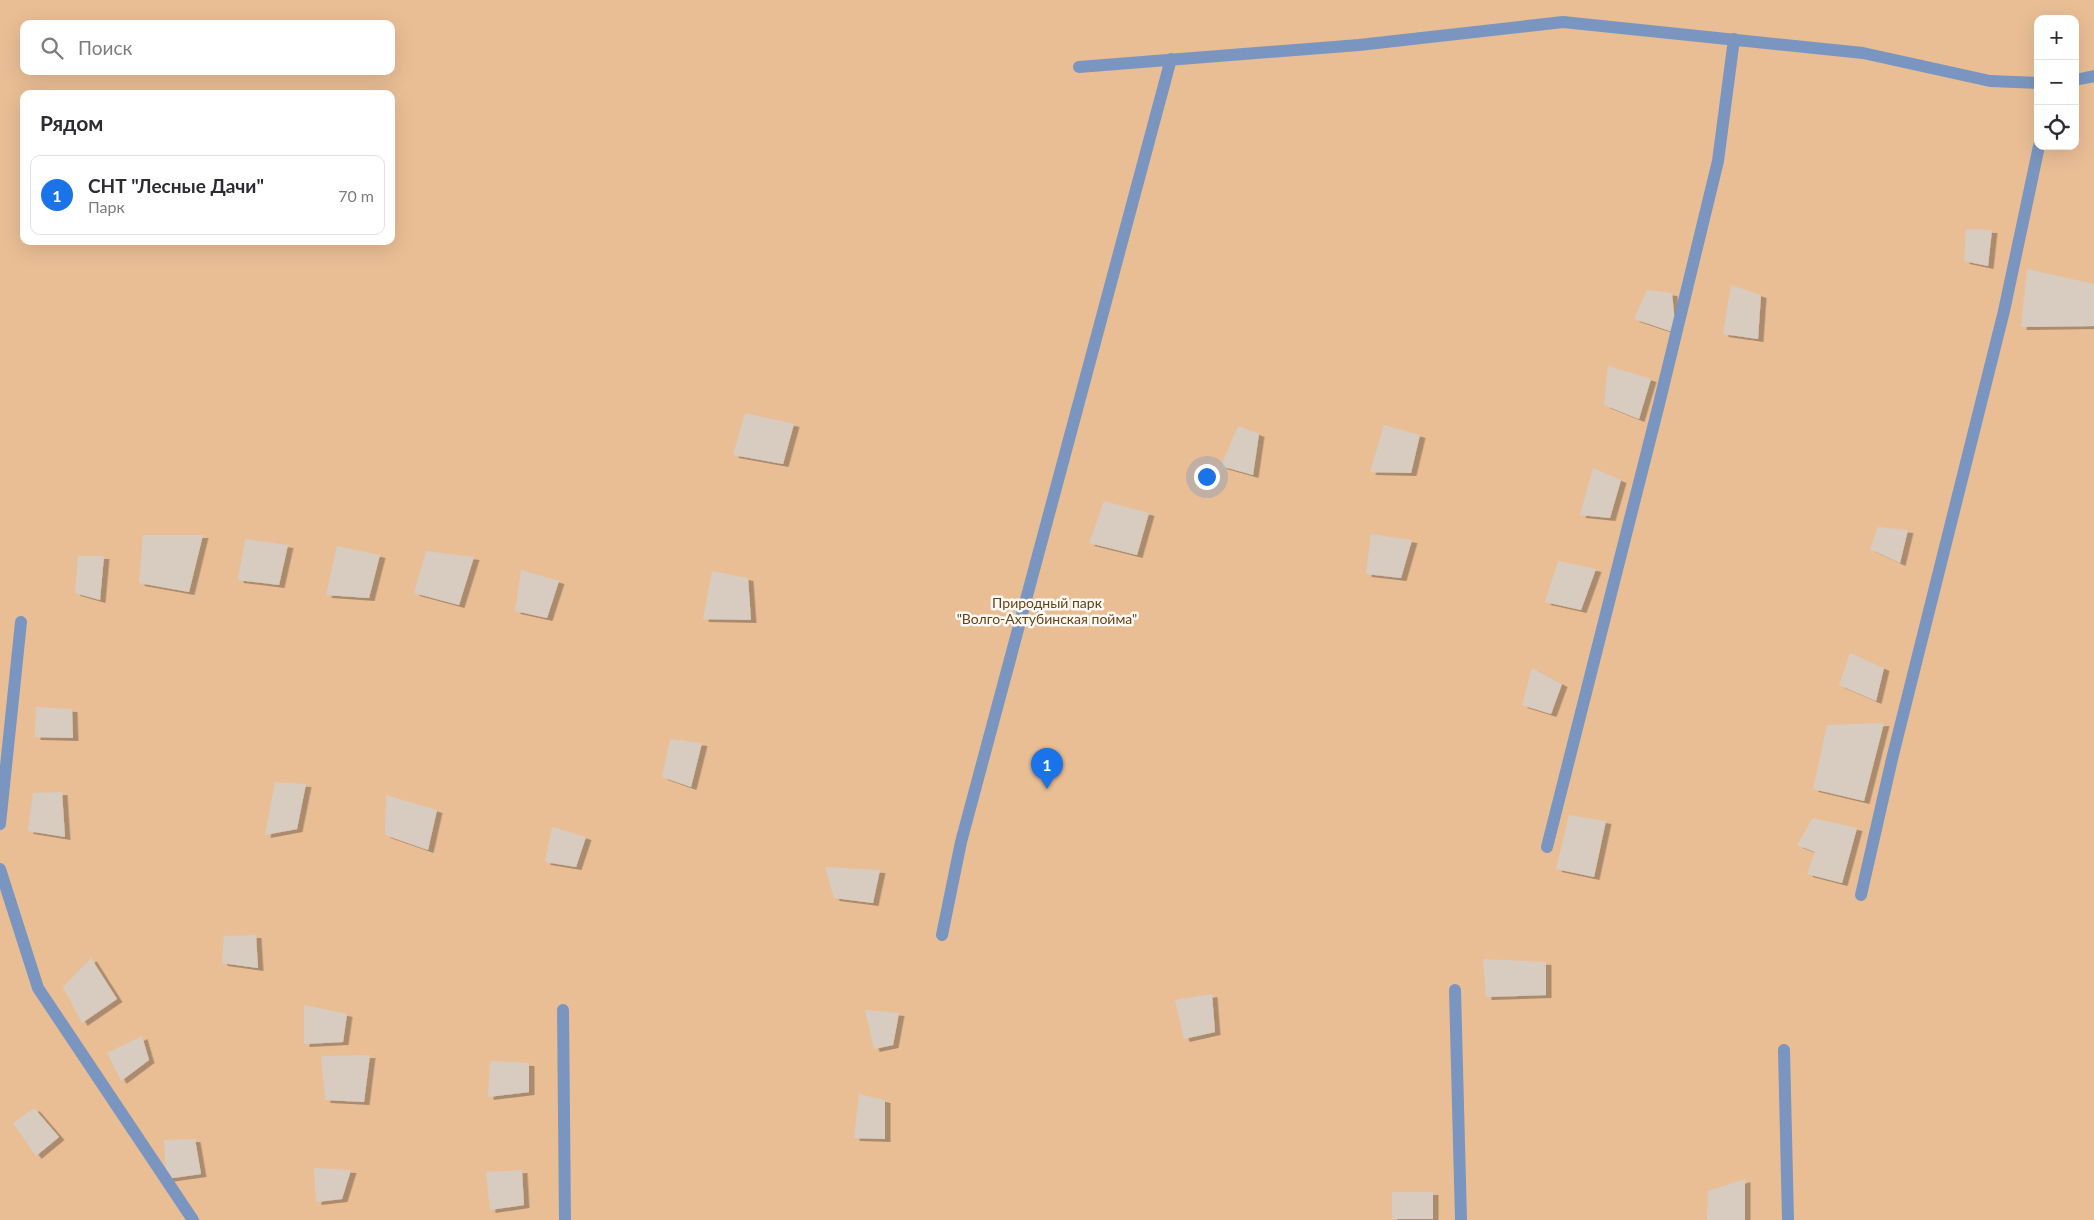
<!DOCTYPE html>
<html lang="ru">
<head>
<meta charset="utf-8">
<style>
  body { margin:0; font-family:Lato,sans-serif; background:#f2f2f3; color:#2b2b33 }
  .controls { position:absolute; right:15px; top:15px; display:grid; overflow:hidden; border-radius:10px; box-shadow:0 5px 20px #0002 }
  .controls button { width:45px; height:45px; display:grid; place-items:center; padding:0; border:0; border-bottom:1px solid #e1e1e2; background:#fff; color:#2b2b33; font:25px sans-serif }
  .you { position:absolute; left:1206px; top:476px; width:18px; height:18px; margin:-12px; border:4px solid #fff; border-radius:50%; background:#1a73e8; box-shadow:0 0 0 8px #1a73e833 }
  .badge { display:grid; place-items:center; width:32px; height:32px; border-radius:50%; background:#1a73e8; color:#fff; font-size:16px; font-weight:700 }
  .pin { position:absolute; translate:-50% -41px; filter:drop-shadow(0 1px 2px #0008) }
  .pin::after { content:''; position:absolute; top:26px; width:18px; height:15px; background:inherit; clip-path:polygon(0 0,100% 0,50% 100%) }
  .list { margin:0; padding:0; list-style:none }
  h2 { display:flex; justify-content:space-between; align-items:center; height:65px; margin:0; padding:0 20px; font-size:21px }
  h2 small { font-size:16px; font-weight:400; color:#7c7c81 }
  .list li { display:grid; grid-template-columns:32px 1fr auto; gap:15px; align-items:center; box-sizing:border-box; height:80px; margin:0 10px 10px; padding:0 10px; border:1px solid #e1e1e2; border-radius:10px }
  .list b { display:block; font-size:19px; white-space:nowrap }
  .list p { margin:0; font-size:16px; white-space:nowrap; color:#7c7c81 }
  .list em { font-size:16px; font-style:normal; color:#7c7c81 }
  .icon { flex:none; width:28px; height:28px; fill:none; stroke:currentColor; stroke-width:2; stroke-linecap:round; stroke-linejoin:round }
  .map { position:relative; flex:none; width:2094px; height:1220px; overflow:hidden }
  .search { position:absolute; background:#fff; box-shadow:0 5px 20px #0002; left:20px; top:20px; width:375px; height:55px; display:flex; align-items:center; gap:12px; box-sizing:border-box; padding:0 18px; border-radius:10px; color:#7c7c81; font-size:19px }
  .panel { position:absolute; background:#fff; box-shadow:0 5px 20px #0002; left:20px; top:90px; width:375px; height:155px; border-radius:10px }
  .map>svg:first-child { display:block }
  .green { fill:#e9be95; fill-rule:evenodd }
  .building { fill:#d8ccc0; filter:url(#shadow) }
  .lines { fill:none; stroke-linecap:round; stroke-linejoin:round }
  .minor { stroke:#7a96c0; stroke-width:12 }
  .labels { text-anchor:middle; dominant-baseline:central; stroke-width:5; stroke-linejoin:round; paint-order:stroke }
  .park-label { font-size:14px; fill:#674219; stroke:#fff9f4 }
</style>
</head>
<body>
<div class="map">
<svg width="2094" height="1220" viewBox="0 0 2094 1220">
  <defs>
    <filter id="shadow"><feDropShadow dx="5.5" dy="3" stdDeviation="0" flood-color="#0004"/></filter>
  </defs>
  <rect width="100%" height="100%" fill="#f8ebde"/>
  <!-- green -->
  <path class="green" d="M0 0H2094V1220H0ZM2038 19H2075V146H2038ZM24 24H391V71H24ZM24 94H391V241H24Z"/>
  <!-- building -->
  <path class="building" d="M1966 229 1992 230 1988 266 1964 261Z
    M2027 269 2094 284V326L2021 327Z
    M1731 285 1761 295 1758 339 1723 334Z
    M1647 290 1672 293 1676 333 1634 319Z
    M1608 366 1651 379 1639 419 1604 405Z
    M745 413 794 424 783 464 733 455Z
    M1384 425 1420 435 1411 473 1370 472Z
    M1238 426 1259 434 1253 475 1221 466Z
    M1593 468 1621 480 1610 518 1580 515Z
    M1104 501 1149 513 1137 555 1089 543Z
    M1878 527 1908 530 1900 563 1870 549Z
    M1371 534 1412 540 1401 578 1366 574Z
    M143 535H203L189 592 139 583Z
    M245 539 288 545 279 585 238 580Z
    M337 546 380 555 369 598 326 595Z
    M426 551 474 557 459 605 414 593Z
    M78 556H104L100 600 75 593Z
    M1558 561 1596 569 1581 610 1545 602Z
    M521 570 559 581 547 618 515 611Z
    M712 571 748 578 751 620 703 619Z
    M1850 653 1884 668 1876 701 1839 685Z
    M1532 668 1562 684 1551 714 1522 705Z
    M36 707 72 709 73 738 35 737Z
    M1884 723 1864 801 1813 789 1827 725Z
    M670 739 702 743 691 787 662 777Z
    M275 782 306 784 297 829 265 835Z
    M62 792 65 837 28 831 33 793Z
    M386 795 437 810 428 850 385 835Z
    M1569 815 1606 821 1594 877 1556 869Z
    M1813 818 1857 828 1842 883 1807 874 1815 852 1797 845Z
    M552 827 586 837 576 867 545 862Z
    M825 867 880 870 873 903 834 898Z
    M256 935 258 968 222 963 224 936Z
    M91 958 117 999 82 1023 63 987Z
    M1483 959 1546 962V995L1486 997Z
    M1212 994 1215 1032 1184 1039 1175 1000Z
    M304 1005 347 1014 343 1042 304 1044Z
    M865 1010 899 1013 893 1045 874 1049Z
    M142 1036 149 1060 121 1081 107 1053Z
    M370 1055 364 1102 325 1100 321 1056Z
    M490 1061 529 1063V1092L488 1097Z
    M859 1094 885 1100V1139L854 1138Z
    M34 1108 59 1137 36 1156 13 1123Z
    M195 1139 201 1174 166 1179 164 1140Z
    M314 1168 351 1170 342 1199 316 1202Z
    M522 1170 524 1205 490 1210 486 1172Z
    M1745 1179V1220H1707L1708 1191Z
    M1392 1192H1433V1219H1392Z"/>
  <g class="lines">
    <!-- minor -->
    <path class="minor" d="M1079 67 1359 45 1563 22 1863 53 1990 81 2038 83
      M2075 80 2094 76
      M0 824 21 622
      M1547 847 1659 404 1718 161 1734 39
      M0 869 38 988 193 1220
      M1861 895 1892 759 2004 311 2039 146
      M942 935 961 842 1171 59
      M1455 990 1461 1220
      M563 1010 565 1220
      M1784 1050 1788 1220"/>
  </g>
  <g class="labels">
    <!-- park labels -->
    <g class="park-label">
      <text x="1047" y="602">Природный парк<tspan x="1047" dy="16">"Волго-Ахтубинская пойма"</tspan></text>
    </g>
  </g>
</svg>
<div class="controls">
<button>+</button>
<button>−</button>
<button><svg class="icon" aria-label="locate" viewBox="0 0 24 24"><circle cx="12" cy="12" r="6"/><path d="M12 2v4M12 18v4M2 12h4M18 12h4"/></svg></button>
</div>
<div class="you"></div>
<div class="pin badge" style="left:1047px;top:789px">1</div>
<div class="search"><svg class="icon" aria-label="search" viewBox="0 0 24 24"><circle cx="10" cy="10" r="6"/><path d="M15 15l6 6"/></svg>Поиск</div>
<section class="panel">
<h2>Рядом<small></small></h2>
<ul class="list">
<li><span class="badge">1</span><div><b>СНТ &quot;Лесные Дачи&quot;</b><p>Парк</p></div><em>70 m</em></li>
</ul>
</section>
</div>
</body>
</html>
